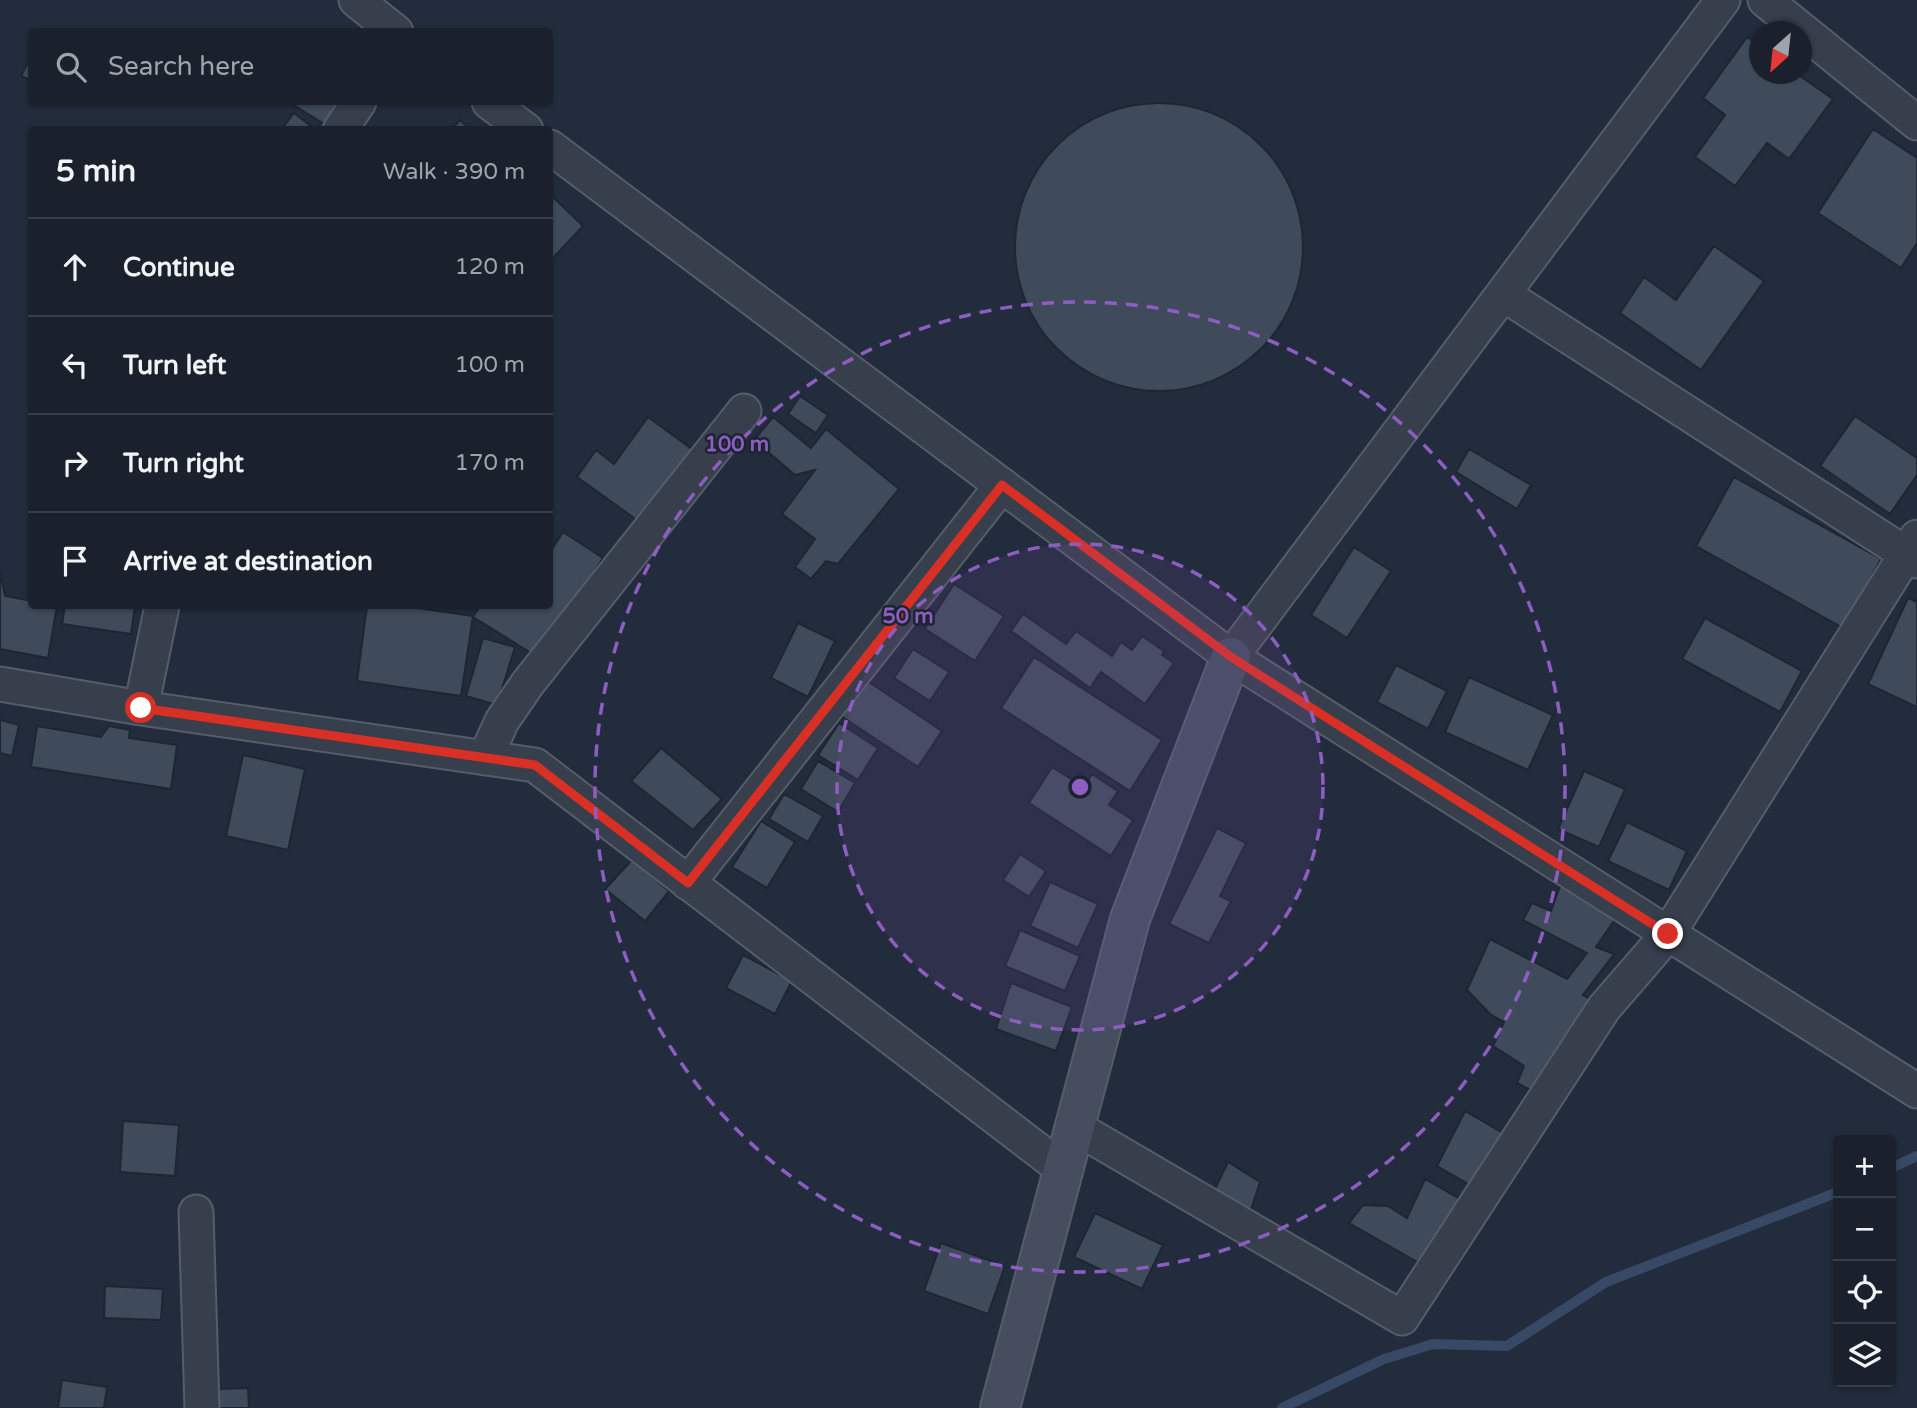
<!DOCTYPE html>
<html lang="en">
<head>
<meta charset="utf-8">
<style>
  body { margin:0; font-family:"Varela Round",sans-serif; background:#232935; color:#f1f3f6 }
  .controls { position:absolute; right:21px; bottom:21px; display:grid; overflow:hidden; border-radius:7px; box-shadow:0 2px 5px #0004 }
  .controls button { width:63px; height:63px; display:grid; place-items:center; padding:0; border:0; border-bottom:2px solid #383e49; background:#1a212d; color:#f1f3f6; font:35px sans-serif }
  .compass { position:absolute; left:1749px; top:21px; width:63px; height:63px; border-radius:50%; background:#1a212d; box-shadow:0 2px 5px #0004; rotate:207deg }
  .stop { position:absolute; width:21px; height:21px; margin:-16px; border:5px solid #d93025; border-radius:50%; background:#fff }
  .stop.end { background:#d93025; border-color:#fff; box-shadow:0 2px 7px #0008 }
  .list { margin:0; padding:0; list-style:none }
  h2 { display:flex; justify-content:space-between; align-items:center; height:91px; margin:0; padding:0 28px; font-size:30px }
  h2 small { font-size:23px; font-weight:400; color:#9fa3aa }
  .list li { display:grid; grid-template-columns:46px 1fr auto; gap:21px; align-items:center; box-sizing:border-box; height:98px; padding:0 28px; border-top:2px solid #383e49 }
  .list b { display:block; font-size:26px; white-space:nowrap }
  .list em { font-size:23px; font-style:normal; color:#9fa3aa }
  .icon { flex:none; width:38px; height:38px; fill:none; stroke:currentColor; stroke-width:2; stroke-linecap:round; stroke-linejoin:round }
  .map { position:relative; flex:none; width:1917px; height:1408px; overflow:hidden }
  .search { position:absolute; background:#1a212d; box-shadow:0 2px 5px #0004; left:28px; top:28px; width:525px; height:77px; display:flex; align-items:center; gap:18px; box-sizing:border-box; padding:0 24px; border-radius:7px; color:#9fa3aa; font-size:26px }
  .panel { position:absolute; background:#1a212d; box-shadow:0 2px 5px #0004; left:28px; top:126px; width:525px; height:483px; border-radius:7px }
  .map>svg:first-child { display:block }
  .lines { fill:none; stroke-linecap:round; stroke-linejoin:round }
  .stream { stroke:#384966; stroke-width:10 }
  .building { fill:#3f4a5b; stroke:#1e2633; stroke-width:2 }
  .street-casing { stroke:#555c6a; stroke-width:37 }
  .secondary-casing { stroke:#555c6a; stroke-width:42 }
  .street { stroke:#373f4c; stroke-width:33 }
  .secondary { stroke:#454d5f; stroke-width:38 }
  .route { stroke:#d93025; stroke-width:9 }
  .ring { fill:none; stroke:#8e5dc2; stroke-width:3.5; stroke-dasharray:12 9 }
  .centre { fill:#8e5dc2; stroke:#1c2431; stroke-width:3.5 }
  .ring-label { font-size:21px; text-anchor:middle; font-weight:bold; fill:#8e5dc2; stroke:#1c2431; stroke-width:5; stroke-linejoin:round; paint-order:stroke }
</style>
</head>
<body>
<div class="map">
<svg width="1917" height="1408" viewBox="0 0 1917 1408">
  <rect width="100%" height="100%" fill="#232c3c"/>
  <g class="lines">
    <!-- stream -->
    <path class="stream" d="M1891 1168 1917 1156
      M1282 1408 1384 1359 1433 1344 1507 1346 1606 1282 1838 1192"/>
  </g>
  <!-- building -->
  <path class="building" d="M1747 37 1759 46V74H1797L1833 99 1789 159 1767 143 1735 186 1695 157 1725 115 1703 98Z
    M32 55V81L21 76Z
    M289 102H345L329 127Z
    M1015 247a144 144 0 1 1 288 0a144 144 0 1 1-288 0Z
    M294 113 316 130H281Z
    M460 120 471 130H451Z
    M1873 129 1917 158V243L1901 268 1818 213Z
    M550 194 583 226 550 261Z
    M1714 246 1764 281 1701 370 1620 313 1644 277 1676 300Z
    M800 396 828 415 816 433 788 414Z
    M1855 416 1917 458V475L1890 514 1820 466Z
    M648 417 693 450 641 523 577 477 596 450 614 464Z
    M773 417 811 448 826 429 899 489 838 564 826 561 811 579 795 567 815 539 782 514 815 470 795 475 754 440Z
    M1469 449 1531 485 1517 509 1456 472Z
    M1734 477 1881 559 1843 628 1696 546Z
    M563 532 603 558 539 658 473 617 480 606H550V552Z
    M1354 547 1391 571 1347 638 1311 615Z
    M0 571 5 596 32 601V606H57L48 658 0 649Z
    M954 584 1004 616 975 661 925 629Z
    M1908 598 1917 602V707L1868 684Z
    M65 606H135L131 634 62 624Z
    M367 606H403L473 616 461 696 357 681Z
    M1023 614 1066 644 1076 631 1112 656 1121 642 1132 650 1142 636 1164 651 1162 655 1174 663 1145 704 1101 672 1090 688 1011 631Z
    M1705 618 1802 671 1780 712 1682 659Z
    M798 623 835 641 808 697 771 678Z
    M483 638 515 647 497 705 466 696Z
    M913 649 949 672 930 701 894 678Z
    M1034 657 1162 740 1130 791 1001 708Z
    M1396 665 1447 691 1428 729 1377 702Z
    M1469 677 1553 715 1528 770 1445 732Z
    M866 680 942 731 918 767 841 716Z
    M0 720 19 725 12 756 0 753Z
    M839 723 878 748 858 780 818 755Z
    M37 726 101 737 109 726 130 730 129 738 177 745 171 789 31 767Z
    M661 748 722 799 693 830 631 781Z
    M243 755 305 769 288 850 226 836Z
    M818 761 855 783 838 812 801 789Z
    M1052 767 1084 787 1092 774 1118 791 1109 805 1133 820 1111 856 1029 803Z
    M1584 771 1625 789 1599 847 1558 829Z
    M784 794 823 816 808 842 769 819Z
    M761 821 795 842 767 888 732 867Z
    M1627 822 1687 851 1669 890 1608 861Z
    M1217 828 1246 843 1220 896 1231 901 1209 943 1169 924Z
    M1020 854 1046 871 1029 897 1003 880Z
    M632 860 669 891 645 921 605 889Z
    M1050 882 1098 904 1078 948 1030 926Z
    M1560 886 1616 918 1596 947 1614 954 1583 995 1604 1008 1540 1095 1517 1083 1524 1066 1493 1046 1504 1022 1491 1015 1467 990 1490 939 1567 979 1587 953 1523 920 1532 903 1551 911Z
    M1020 930 1080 956 1065 991 1005 966Z
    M743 955 792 981 775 1014 726 988Z
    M1011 983 1072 1007 1056 1051 996 1029Z
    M1465 1111 1517 1141 1484 1193 1437 1166Z
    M123 1121 179 1125 175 1176 120 1172Z
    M1228 1162 1260 1182 1248 1219 1210 1199Z
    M1425 1179 1474 1207 1433 1271 1349 1223 1363 1205 1388 1206 1407 1218Z
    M1095 1213 1163 1245 1142 1289 1074 1257Z
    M941 1243 1005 1266 988 1314 924 1291Z
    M105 1286 163 1289 161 1320 104 1318Z
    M62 1380 107 1387 104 1408H58Z
    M248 1388 249 1408H218V1389Z"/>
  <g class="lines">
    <!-- street casing -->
    <g class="street-casing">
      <path id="street" d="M356 0 396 32
        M1765 0 1917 123
        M489 102 526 130
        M340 130 359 102
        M550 147 1231 657 1917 1091
        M1503 294 1917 561
        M1231 657 1723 0
        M0 684 141 708 535 765 1064 1170
        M141 708 162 606
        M485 758 502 721 528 683 744 411
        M688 883 1002 485
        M1075 1127 1402 1318 1604 1008 1668 934 1917 537
        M196 1212 202 1408"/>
    </g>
    <!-- secondary casing -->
    <g class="secondary-casing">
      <path id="secondary" d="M1000 1408 1130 919 1231 657"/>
    </g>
    <!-- street -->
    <use href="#street" class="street"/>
    <!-- secondary -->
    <use href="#secondary" class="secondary"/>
  </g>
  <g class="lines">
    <!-- route -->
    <path class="route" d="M141 708 535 765 688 883 1002 485 1231 657 1668 934"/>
  </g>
  <!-- distance rings -->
  <circle cx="1080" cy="787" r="243" fill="#8e5dc2" fill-opacity=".12"/>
  <g class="ring">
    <circle cx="1080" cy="787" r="243"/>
    <circle cx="1080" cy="787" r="485"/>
  </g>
  <circle cx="1080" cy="787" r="10" class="centre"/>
  <g class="ring-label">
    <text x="737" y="451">100 m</text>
    <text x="908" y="623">50 m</text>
  </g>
</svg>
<div class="controls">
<button>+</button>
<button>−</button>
<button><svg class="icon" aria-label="locate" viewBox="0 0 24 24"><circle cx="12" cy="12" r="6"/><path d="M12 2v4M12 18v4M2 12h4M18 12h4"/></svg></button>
<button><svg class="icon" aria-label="layers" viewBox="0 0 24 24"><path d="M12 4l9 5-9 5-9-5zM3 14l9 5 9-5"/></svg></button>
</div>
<svg class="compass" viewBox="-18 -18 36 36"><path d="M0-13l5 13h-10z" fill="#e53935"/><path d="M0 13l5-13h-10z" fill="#9fa3aa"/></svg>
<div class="stop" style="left:141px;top:708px"></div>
<div class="stop end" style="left:1668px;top:934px"></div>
<div class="search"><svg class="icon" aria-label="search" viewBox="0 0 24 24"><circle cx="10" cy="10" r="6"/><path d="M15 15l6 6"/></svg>Search here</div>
<section class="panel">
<h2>5 min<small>Walk · 390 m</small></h2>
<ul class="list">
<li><svg class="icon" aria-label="ahead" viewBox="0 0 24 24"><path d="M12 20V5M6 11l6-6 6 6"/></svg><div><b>Continue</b></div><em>120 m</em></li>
<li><svg class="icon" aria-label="left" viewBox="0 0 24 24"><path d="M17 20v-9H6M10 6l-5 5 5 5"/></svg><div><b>Turn left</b></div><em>100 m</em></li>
<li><svg class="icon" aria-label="right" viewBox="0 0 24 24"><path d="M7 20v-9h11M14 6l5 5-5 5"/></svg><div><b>Turn right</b></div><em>170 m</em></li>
<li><svg class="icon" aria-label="arrive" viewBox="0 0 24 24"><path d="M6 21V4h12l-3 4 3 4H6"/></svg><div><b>Arrive at destination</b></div></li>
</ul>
</section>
</div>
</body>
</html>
